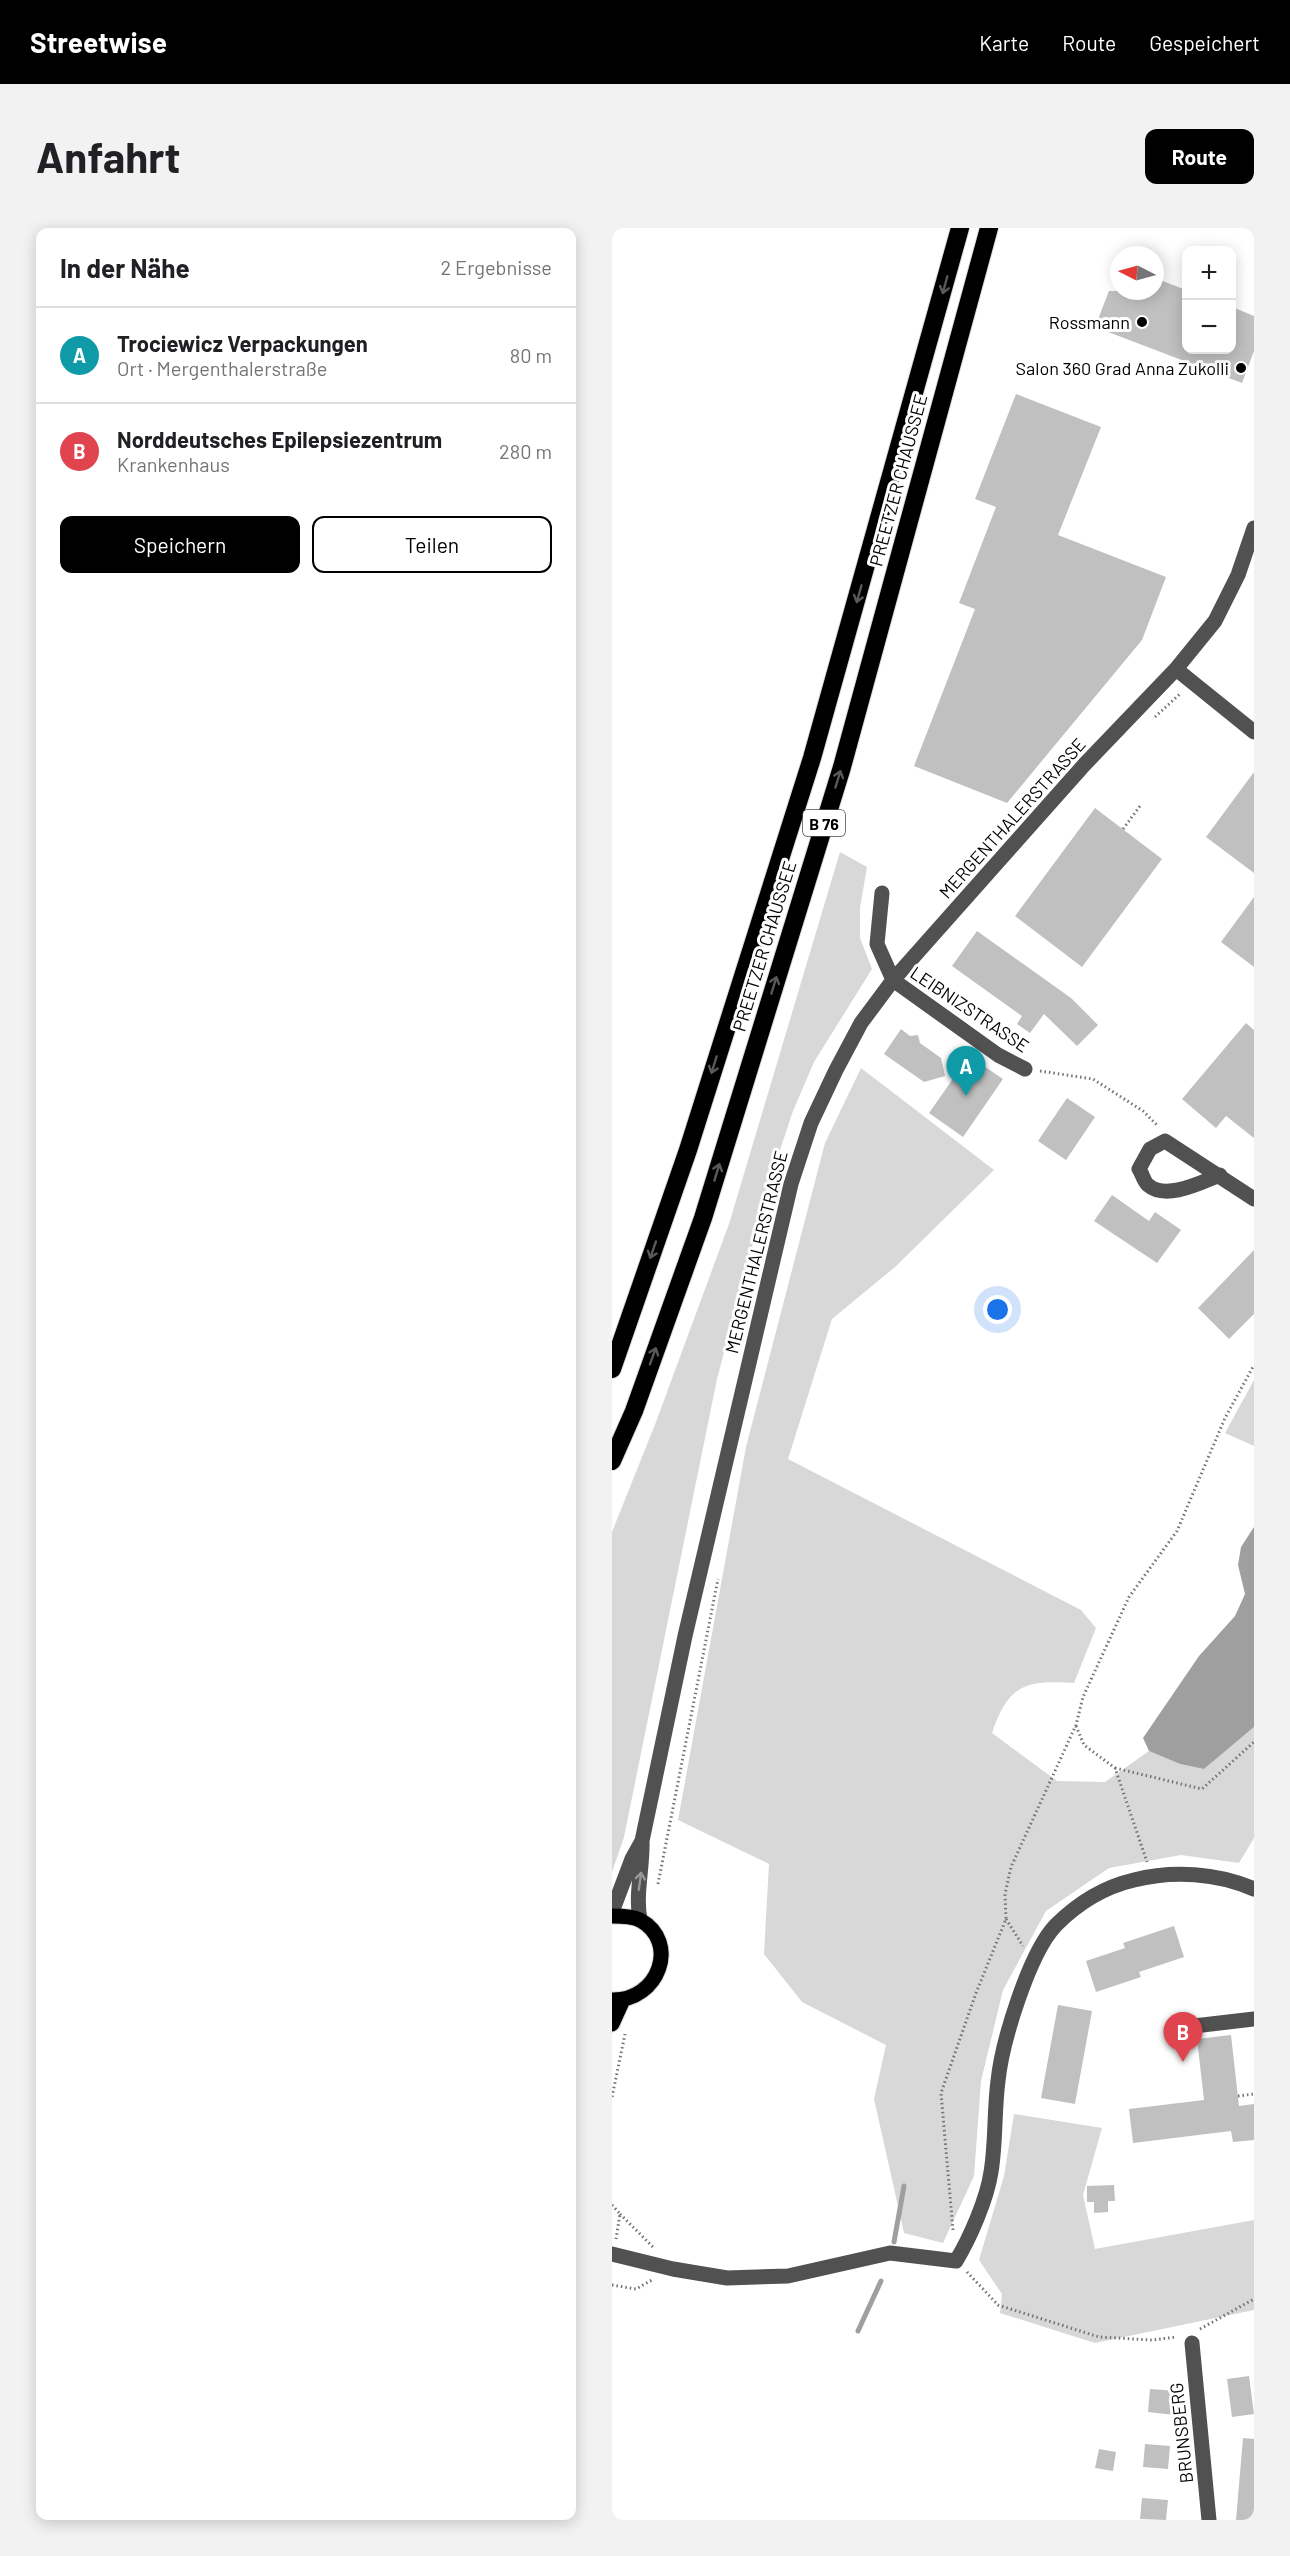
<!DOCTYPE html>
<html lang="de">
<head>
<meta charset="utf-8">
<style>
  body { margin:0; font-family:Barlow,sans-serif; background:#f2f2f2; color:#202124 }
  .controls { position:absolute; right:18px; top:18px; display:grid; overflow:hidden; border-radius:12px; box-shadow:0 3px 15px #0003 }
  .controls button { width:54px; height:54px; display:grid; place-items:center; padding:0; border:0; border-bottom:2px solid #e0e0e0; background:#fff; color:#202124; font:30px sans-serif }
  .compass { position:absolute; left:498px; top:18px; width:54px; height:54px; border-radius:50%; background:#fff; box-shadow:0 3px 15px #0003; rotate:276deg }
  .you { position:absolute; left:386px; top:1082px; width:21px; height:21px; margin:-15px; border:4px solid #fff; border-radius:50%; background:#1a73e8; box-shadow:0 0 0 9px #1a73e833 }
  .badge { display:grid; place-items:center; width:39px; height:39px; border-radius:50%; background:#000; color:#fff; font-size:20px; font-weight:700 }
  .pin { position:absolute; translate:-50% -50px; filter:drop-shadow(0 2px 3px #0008) }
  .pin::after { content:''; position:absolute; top:32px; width:21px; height:18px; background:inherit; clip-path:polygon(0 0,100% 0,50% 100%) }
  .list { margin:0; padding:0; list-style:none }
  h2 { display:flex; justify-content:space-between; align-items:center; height:78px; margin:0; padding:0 24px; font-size:26px }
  h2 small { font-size:20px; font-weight:400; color:#757577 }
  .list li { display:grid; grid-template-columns:39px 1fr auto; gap:18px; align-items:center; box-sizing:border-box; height:96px; padding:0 24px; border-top:2px solid #e0e0e0 }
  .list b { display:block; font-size:22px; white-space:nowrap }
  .list p { margin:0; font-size:20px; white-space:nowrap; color:#757577 }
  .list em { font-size:20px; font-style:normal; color:#757577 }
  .actions { display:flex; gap:12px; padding:18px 24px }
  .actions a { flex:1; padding:14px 0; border:2px solid #000; border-radius:12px; text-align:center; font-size:21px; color:#000 }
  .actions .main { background:#000; color:#fff }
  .map { position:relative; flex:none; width:642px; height:2292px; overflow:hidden; border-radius:12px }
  header { display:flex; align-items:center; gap:36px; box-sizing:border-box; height:84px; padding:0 30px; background:#000; color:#fff }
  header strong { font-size:28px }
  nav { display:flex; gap:33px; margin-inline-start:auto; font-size:21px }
  .intro { display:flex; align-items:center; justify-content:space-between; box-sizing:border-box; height:144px; padding:0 36px }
  h1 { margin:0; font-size:42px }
  .button { padding:15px 27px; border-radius:12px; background:#000; color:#fff; font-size:21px; font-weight:700 }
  main { display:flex; gap:36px; padding:0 36px }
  aside { flex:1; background:#fff; border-radius:12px; box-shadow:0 3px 15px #0003 }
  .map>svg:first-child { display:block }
  .green { fill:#d8d8d8 }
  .water { fill:#9f9f9f }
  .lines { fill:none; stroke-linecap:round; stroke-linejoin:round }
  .stream { stroke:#9f9f9f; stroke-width:5 }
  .building { fill:#c0c0c0 }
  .major-casing { stroke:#dbdbdb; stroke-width:17 }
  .highway-casing { stroke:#dbdbdb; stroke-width:20 }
  .path { stroke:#737373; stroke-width:3; stroke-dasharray:1.5 3; stroke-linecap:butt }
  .minor { stroke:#515151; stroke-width:15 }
  .major { stroke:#000; stroke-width:15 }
  .highway { stroke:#000; stroke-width:18 }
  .oneway { stroke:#595959 }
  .oneway2 { stroke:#979797 }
  .poi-dot { fill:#000; stroke:#fff; stroke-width:2 }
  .labels { text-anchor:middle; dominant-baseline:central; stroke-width:6; stroke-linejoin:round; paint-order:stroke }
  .shield { fill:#fff; stroke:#4c4c4c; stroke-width:1.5 }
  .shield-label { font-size:16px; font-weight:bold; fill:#000 }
  .poi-label { font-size:18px; fill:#000; stroke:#fff; text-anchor:end }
  .street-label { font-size:18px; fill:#000; stroke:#fff }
</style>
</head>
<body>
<header>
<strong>Streetwise</strong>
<nav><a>Karte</a><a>Route</a><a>Gespeichert</a></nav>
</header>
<div class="intro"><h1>Anfahrt</h1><a class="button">Route</a></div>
<main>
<aside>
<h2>In der Nähe<small>2 Ergebnisse</small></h2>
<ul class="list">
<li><span class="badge" style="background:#0f9aa8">A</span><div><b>Trociewicz Verpackungen</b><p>Ort · Mergenthalerstraße</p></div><em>80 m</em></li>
<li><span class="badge" style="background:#e0444e">B</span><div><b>Norddeutsches Epilepsiezentrum</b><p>Krankenhaus</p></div><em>280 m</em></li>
</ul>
<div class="actions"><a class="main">Speichern</a><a>Teilen</a></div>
</aside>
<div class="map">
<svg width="642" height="2292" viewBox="0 0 642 2292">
  <rect width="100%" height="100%" fill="#fff"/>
  <!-- green -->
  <path class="green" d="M228 624 255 639 248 680V710L260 741 202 834 181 883 158 952 105 1151 12 1609 0 1644V1304L44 1194 117 996Z
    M249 840 382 942 283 1039 220 1091 176 1231 469 1382 484 1400 462 1455C413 1452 396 1457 380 1505L445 1553 493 1554 537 1523 568 1536 592 1541 642 1499V1610L627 1635 569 1627 497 1640 434 1683 391 1762 369 1853 362 1948 331 2015 292 2005 262 1871 274 1817 190 1774 152 1726 157 1636 66 1592 134 1219 213 915Z
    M642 1152V1218L613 1205Z
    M402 1886 490 1900 471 1967 483 2021 642 1992V2082L483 2115 388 2085 390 2066 367 2032 392 1948Z"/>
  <!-- water -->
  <path class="water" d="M642 1299V1499L592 1541 568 1536 537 1523 531 1510 587 1428 623 1388 633 1366 626 1337 629 1319Z"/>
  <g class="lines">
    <!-- stream -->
    <path class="stream" d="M282 2014 292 1958
      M246 2103 269 2053"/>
  </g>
  <!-- building -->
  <path class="building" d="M543 50 574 62V122H620V79L642 88V123L630 155 483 99 497 63H543Z
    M404 166 489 199 446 307 554 349 530 412 395 575 302 538 363 381 347 375 384 279 363 271Z
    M642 544V645L594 609Z
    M483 580 550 631 470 739 403 688Z
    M642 669V739L609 714Z
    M365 703 459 770 486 797 465 818 432 786 418 805 405 796 410 788 340 738Z
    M634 795 642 802V910L614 888 604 900 570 871Z
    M289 801 298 808 306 807 308 815 329 830 333 848 312 854 272 826Z
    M357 828 391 851 351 909 317 885Z
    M455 870 483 889 454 932 426 913Z
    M500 967 537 993 543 984 569 1002 545 1035 482 993Z
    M642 1022V1086L617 1111 586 1080Z
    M562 1698 572 1729 527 1744 529 1749 484 1764 474 1733 513 1720 511 1715Z
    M446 1777 480 1783 463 1876 429 1870Z
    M619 1807 627 1878 642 1876V1912L621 1914 619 1903 521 1915 517 1881 592 1872 585 1811Z
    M502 1957 503 1973H496V1984L482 1985V1974H475V1958Z
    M637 2148 642 2186 620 2189 615 2151Z
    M538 2161 565 2163 563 2187 536 2184Z
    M631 2210 642 2211V2292H624Z
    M533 2216 558 2218 556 2241 531 2239Z
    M487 2221 504 2224 501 2243 483 2240Z
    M530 2270 556 2272 554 2292 528 2291Z"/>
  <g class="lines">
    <!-- major casing -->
    <g class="major-casing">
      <path id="major" d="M0 1688C9 1688 20 1688 28 1692 68 1714 47 1773 0 1772
        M0 1796 11 1772"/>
    </g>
    <!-- highway casing -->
    <g class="highway-casing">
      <path id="highway" d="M0 1141 76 922 200 530 348 0
        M0 1233 22 1183 91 990 230 539 377 0"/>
    </g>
    <!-- path -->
    <path class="path" d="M543 489 569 465
      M511 601 528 578
      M428 843 481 851 531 883 546 898
      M464 1498 472 1517 503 1540 535 1634
      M503 1540 590 1561 642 1514
      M46 1656 106 1351
      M394 1691 411 1718
      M626 1868 642 1866
      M0 1869 13 1806
      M0 1977 8 1986 4 2011
      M8 1986 41 2019
      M341 2002 329 1865 364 1765 394 1691 393 1666 399 1639 464 1497 471 1469 517 1369 565 1303 613 1190 642 1137
      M355 2044 386 2077 487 2109 540 2112 565 2109
      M0 2057 24 2061 40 2052
      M588 2101 642 2071"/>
    <!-- minor -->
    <path class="minor" d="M564 441 642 504
      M270 665 265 716 281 752 386 827 413 841
      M608 947C590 954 554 973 536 957 532 954 530 945 527 941L538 921 553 913 642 971
      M0 1684 20 1631 30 1613
      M28 1692C23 1666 31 1639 30 1613L73 1408 179 956 199 895 224 842 249 795 281 752 472 537 564 441 603 393 626 347 642 300
      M582 1798 642 1791
      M0 2026 61 2041 115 2050 176 2048 278 2025 344 2033C358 2010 375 1971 379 1944 384 1914 382 1883 386 1853 390 1814 417 1725 444 1697 466 1675 492 1659 522 1652 561 1642 605 1645 642 1661
      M580 2115 597 2292"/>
    <!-- major -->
    <use href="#major" class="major"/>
    <!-- highway -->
    <use href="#highway" class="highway"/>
  </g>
  <!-- one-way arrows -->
  <defs><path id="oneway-shaft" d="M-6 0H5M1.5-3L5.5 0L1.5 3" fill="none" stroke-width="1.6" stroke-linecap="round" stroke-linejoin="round" transform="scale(1.5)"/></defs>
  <g class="oneway">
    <use href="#oneway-shaft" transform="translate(333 57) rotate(105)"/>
    <use href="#oneway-shaft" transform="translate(247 366) rotate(106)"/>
    <use href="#oneway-shaft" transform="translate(226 551) rotate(-73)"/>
    <use href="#oneway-shaft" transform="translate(162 757) rotate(-73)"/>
    <use href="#oneway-shaft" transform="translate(102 837) rotate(107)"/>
    <use href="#oneway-shaft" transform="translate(105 944) rotate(-73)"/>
    <use href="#oneway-shaft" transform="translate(41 1022) rotate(109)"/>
    <use href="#oneway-shaft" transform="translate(41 1128) rotate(-70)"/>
  </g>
  <use class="oneway2" href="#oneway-shaft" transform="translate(28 1653) rotate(-82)"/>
  <!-- markers -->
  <g class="poi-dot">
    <circle cx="530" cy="94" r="6"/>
    <circle cx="629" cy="140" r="6"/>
  </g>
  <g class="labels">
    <!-- shield labels -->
    <rect class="shield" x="191" y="582" width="42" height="26" rx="4.5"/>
    <g class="shield-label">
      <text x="212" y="595">B 76</text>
    </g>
    <!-- poi labels -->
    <g class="poi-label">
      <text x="518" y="94">Rossmann</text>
      <text x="617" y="140">Salon 360 Grad Anna Zukolli</text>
    </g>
    <!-- street labels -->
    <g class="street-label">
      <text transform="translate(286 252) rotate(-75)">PREETZER CHAUSSEE</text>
      <text transform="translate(400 590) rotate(-48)">MERGENTHALERSTRASSE</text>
      <text transform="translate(152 718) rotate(-73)">PREETZER CHAUSSEE</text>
      <text transform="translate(358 781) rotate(34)">LEIBNIZSTRASSE</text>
      <text transform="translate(144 1024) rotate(-76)">MERGENTHALERSTRASSE</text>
      <text transform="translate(569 2205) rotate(-96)">BRUNSBERG</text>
    </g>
  </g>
</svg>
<div class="controls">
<button>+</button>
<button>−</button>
</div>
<svg class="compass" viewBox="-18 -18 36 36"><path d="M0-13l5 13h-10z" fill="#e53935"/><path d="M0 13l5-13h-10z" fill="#757577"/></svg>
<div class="you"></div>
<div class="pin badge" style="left:354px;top:868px;background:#0f9aa8">A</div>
<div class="pin badge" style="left:571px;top:1834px;background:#e0444e">B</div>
</div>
</main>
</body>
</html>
